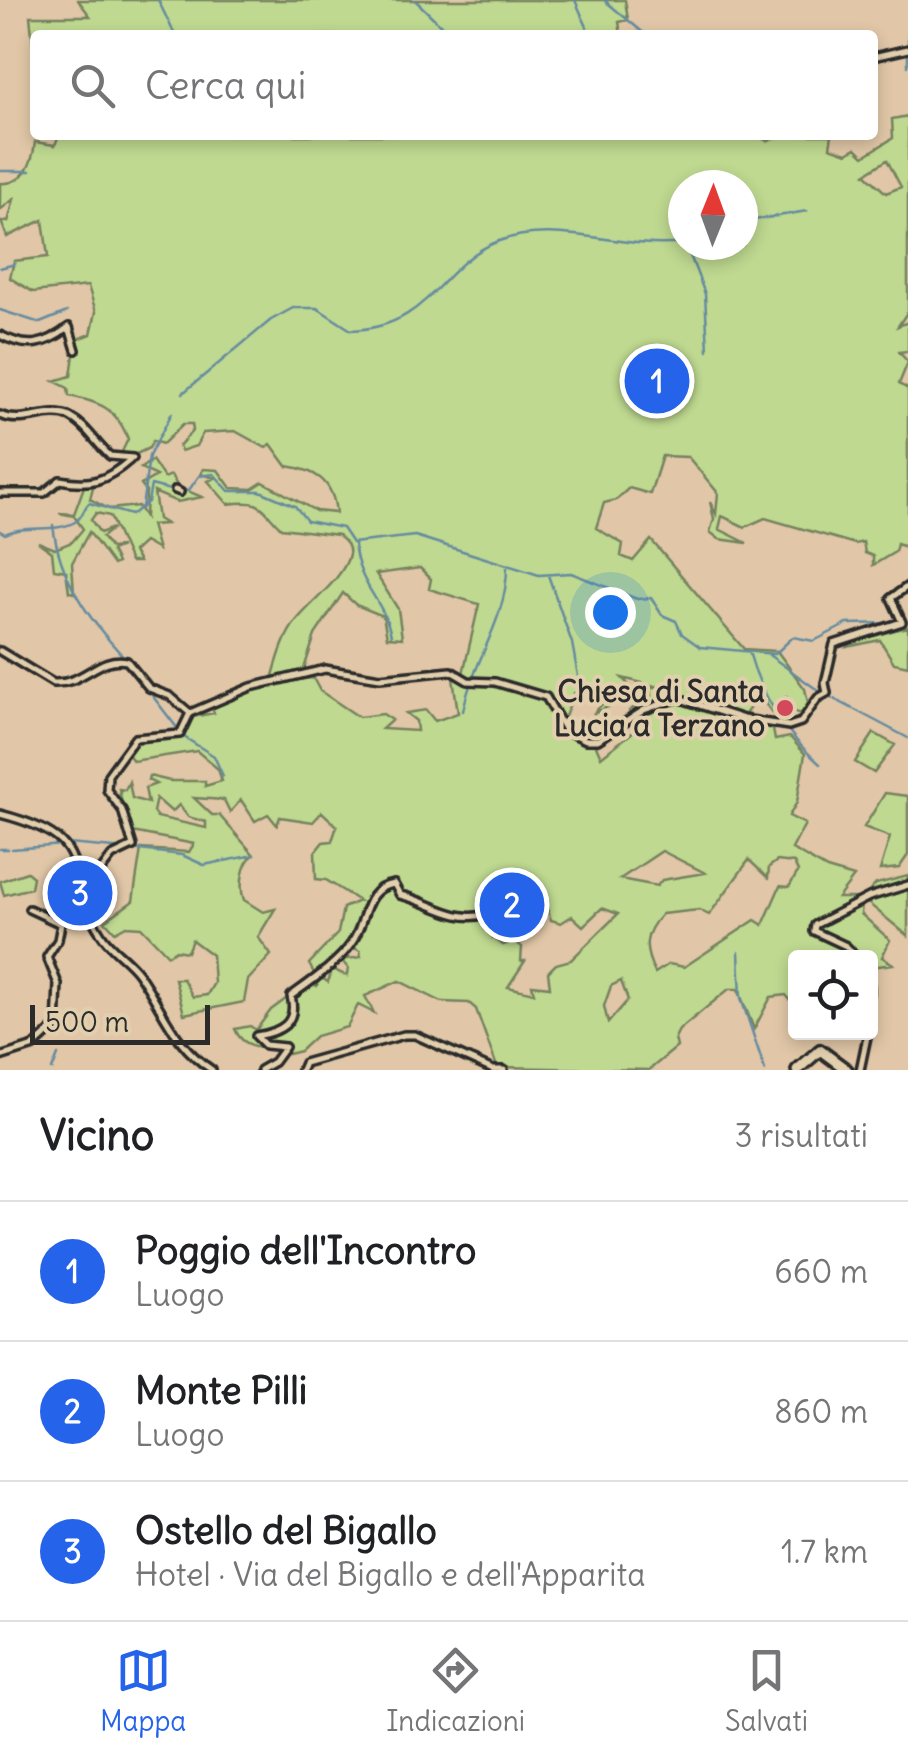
<!DOCTYPE html>
<html lang="it">
<head>
<meta charset="utf-8">
<style>
  body { margin:0; font-family:Delius,sans-serif; background:#f2f2f2; color:#202124 }
  .controls { position:absolute; right:30px; bottom:30px; display:grid; overflow:hidden; border-radius:10px; box-shadow:0 5px 15px #0003 }
  .controls button { width:90px; height:90px; display:grid; place-items:center; padding:0; border:0; border-bottom:2px solid #e0e0e0; background:#fff; color:#202124; font:50px sans-serif }
  .compass { position:absolute; left:668px; top:170px; width:90px; height:90px; border-radius:50%; background:#fff; box-shadow:0 5px 15px #0003; rotate:1deg }
  .scale { position:absolute; left:30px; bottom:25px; width:180px; box-sizing:border-box; padding-left:10px; border:5px solid #2b2b2b; border-top:0; font-size:28px; line-height:35px; white-space:nowrap; color:#2b2b2b; -webkit-text-stroke:8px #e2cfad; paint-order:stroke }
  .you { position:absolute; left:610px; top:612px; width:35px; height:35px; margin:-25px; border:8px solid #fff; border-radius:50%; background:#1a73e8; box-shadow:0 0 0 15px #1a73e833 }
  .badge { display:grid; place-items:center; width:65px; height:65px; border-radius:50%; background:#2563eb; color:#fff; font-size:32px; font-weight:700 }
  .pin { position:absolute; translate:-50% -50%; border:5px solid #fff; box-shadow:0 2px 10px #0006 }
  .list { margin:0; padding:0; list-style:none }
  h2 { display:flex; justify-content:space-between; align-items:center; height:130px; margin:0; padding:0 40px; font-size:42px }
  h2 small { font-size:32px; font-weight:400; color:#757577 }
  .list li { display:grid; grid-template-columns:65px 1fr auto; gap:30px; align-items:center; box-sizing:border-box; height:140px; padding:0 40px; border-top:2px solid #e0e0e0 }
  .list b { display:block; font-size:38px; white-space:nowrap }
  .list p { margin:0; font-size:32px; white-space:nowrap; color:#757577 }
  .list em { font-size:32px; font-style:normal; color:#757577 }
  .icon { flex:none; width:55px; height:55px; fill:none; stroke:currentColor; stroke-width:2; stroke-linecap:round; stroke-linejoin:round }
  .map { position:relative; flex:none; width:908px; height:1070px; overflow:hidden }
  .search { position:absolute; background:#fff; box-shadow:0 5px 15px #0003; left:30px; right:30px; top:30px; height:110px; display:flex; align-items:center; gap:25px; box-sizing:border-box; padding:0 35px; border-radius:10px; color:#757577; font-size:38px }
  .sheet { height:550px; background:#fff }
  nav { display:flex; justify-content:space-around; align-items:center; box-sizing:border-box; height:140px; border-top:2px solid #e0e0e0; background:#fff; font-size:28px; color:#757577 }
  nav a { display:grid; justify-items:center; gap:5px }
  nav .on { color:#2563eb }
  .map>svg:first-child { display:block }
  .green { fill:#bfd990; stroke:#75825e; stroke-width:2.5; fill-rule:evenodd }
  .lines { fill:none; stroke-linecap:round; stroke-linejoin:round }
  .stream { stroke:#668ba0; stroke-width:2.5 }
  .minor-casing { stroke:#2b2b2b; stroke-width:12 }
  .secondary-casing { stroke:#2b2b2b; stroke-width:16 }
  .minor { stroke:#e2cfad; stroke-width:5 }
  .secondary { stroke:#e2cfad; stroke-width:9 }
  .poi-dot { fill:#d1495b; stroke:#e2cfad; stroke-width:4 }
  .labels { text-anchor:middle; dominant-baseline:central; stroke-width:8; stroke-linejoin:round; paint-order:stroke }
  .poi-label { font-size:30px; font-weight:bold; fill:#2b2b2b; stroke:#e2cfad; text-anchor:end }
</style>
</head>
<body>
<div class="map">
<svg width="908" height="1070" viewBox="0 0 908 1070">
  <rect width="100%" height="100%" fill="#e1c7a7"/>
  <filter id="ink" filterUnits="userSpaceOnUse"><feTurbulence type="fractalNoise" baseFrequency=".01" numOctaves="2"/><feDisplacementMap in="SourceGraphic" scale="20" xChannelSelector="R" yChannelSelector="G"/><feConvolveMatrix kernelMatrix="1 2 1 2 8 2 1 2 1" color-interpolation-filters="sRGB"/></filter>
  <g filter="url(#ink)">
    <!-- green -->
    <path class="green" d="M78 0H625L628 20 619 22 621 35H35V64L30 16H90Z
      M908 116V311L898 326 908 322V351L899 352 908 362 899 384 908 389V548L897 544 895 552 873 565V556L865 553 863 542 855 544 765 518 745 527 722 516 719 529 747 543 719 539 710 532 714 519 710 502 716 514 718 493 688 457 662 456 650 494 629 488 616 500 604 503 596 528 623 544 621 556 633 561 651 540 744 649 777 651 805 689 809 707 804 715 792 711 787 697 781 699 782 716 789 724 779 722 759 695 743 717 720 710 721 728 743 736 746 720 772 724 775 740 790 737 805 754 797 802 789 816 805 824 792 849 827 869 854 877 838 898H863L876 884 908 876V936L868 903 862 904 861 914 890 940 882 957 893 964 871 967 870 958H796L795 1006 786 995 771 997 754 1029 738 989H729L679 1030 675 1038 677 1047 649 1070 497 1067 476 1009 469 1003 442 1002 399 981 365 996 374 1013 358 1005 347 1027 316 1036 300 1051 288 1054 283 1044 258 1041 264 1047H282C263 1049 242 1048 235 1029L250 1026 256 1030 271 1010 309 982 317 986 320 977 328 982 332 969 347 976 348 968 341 960 361 957 360 951 352 947 315 975 309 964 338 933 343 908 359 901 326 880 316 879 315 852 323 842 332 841 337 826 322 812 313 822 280 817 277 825 268 814 255 821 241 800 230 812 224 800 194 798 212 815H219L254 855C242 862 239 887 244 900L263 912 275 909 258 937 271 955 248 980 244 1002 184 1014 175 979H183L193 997 207 995 214 983 212 955 192 940 187 952 176 950 168 955 141 927 126 926 115 932 105 921 133 901 141 849 189 852 194 844 127 831 122 810 110 792 121 798 119 789 125 790 129 782 132 798 148 803 145 788 156 784 148 780 149 776 170 781H205V786L222 781 218 769 197 751 133 761 128 754 137 739 184 736 192 717 214 713 212 708 248 686 272 679C278 659 283 638 296 621 310 603 345 577 349 554 351 545 343 540 338 535L281 528C260 508 265 499 228 504L208 481 215 478 201 474 203 469 218 470 231 488 252 489 263 482 316 511 336 513C333 480 315 470 287 466L271 444 266 448 235 431 203 433 196 446 181 451 179 446 193 430 192 424H183L163 444 153 441 149 448 126 459 120 473 93 487 90 499 109 509 138 506 145 517 146 492 141 485 156 476 141 468 152 460 164 478 171 475 178 487 202 497 177 502 154 492 158 519 166 524 151 525 158 550 144 542 133 552 139 562H130L110 516 96 513 91 520 100 533 113 528 102 537 110 548 121 547 111 551 117 563 113 565 89 532 72 563 74 593 69 592 66 571 54 569 52 552 38 542 55 549 72 542 83 529 74 516 59 513 74 514 85 484 108 476 121 462 113 459 121 454 128 439C116 407 99 402 69 396L68 388 54 381 71 376 76 340 91 334 96 312 88 286 33 292 10 278 14 261 48 257 43 220 7 237 1 221 8 222 14 199 0 210V183C24 185 33 163 35 142L55 145 59 135H757L767 141 782 135H832L830 147 847 153 856 148 864 156 893 138 892 119ZM887 160 901 187 886 193 865 174ZM683 185H743V245H683ZM420 568 431 579 429 589 479 604 462 678 456 673 453 678 458 713 435 721 426 710 406 713 416 721 417 731 382 729 392 720 383 714 359 717 320 691 313 678 296 680 294 674 303 672 315 635 343 593 356 605 383 616 387 637 402 638 398 609 376 574ZM622 678 659 687H650L651 696 629 711 630 716 635 712 642 725 601 757 595 743 582 740 562 724 574 693 583 687 605 692 606 700 593 714 616 703 622 687 630 686ZM156 798 172 812 179 805 188 817 206 822V828L157 817 153 812ZM662 851 705 873 662 880 657 886 620 879ZM749 860 768 878 769 867 777 861 794 863 798 872 789 887 780 886 763 925 755 920 684 967 669 964 655 973C643 949 643 934 662 914L699 910 709 915ZM522 896 546 904 551 920 561 923 572 916 583 926 602 908 618 914 571 960 556 964 548 972 550 987 532 985 534 993 508 987 525 961H521L522 947 515 941 503 945 493 938 478 914ZM621 981 628 1000 608 1023 604 1006 611 986Z
      M908 627V666L894 663 880 640 847 647 853 640Z
      M874 733 895 745 874 773 855 762Z
      M885 793 908 796V855L899 868 880 870 890 837 864 827Z
      M27 872 33 877 31 888 4 895 0 881Z"/>
    <g class="lines">
      <!-- stream -->
      <path class="stream" d="M158 0 175 35
        M415 0 451 35
        M575 0 587 27
        M604 0 646 35
        M908 34V66
        M0 171H30
        M743 222 807 211
        M686 245 705 294 708 350
        M0 268 15 264
        M0 310 40 323 67 312
        M183 393 271 320 293 308H317L351 330C433 327 438 264 499 241 557 219 623 251 683 243
        M182 490H189L199 476 214 474 229 491H260L295 506 307 521 342 528 352 543 415 536 539 575 571 573 637 599 651 598 662 615 676 621 682 634 700 647 775 654 793 637 814 641 847 624 892 623
        M142 508 149 456 172 413
        M53 525C59 578 89 620 125 658
        M0 531 5 534C26 524 56 533 75 522 83 517 83 509 89 503L131 515 148 502 151 485 174 491
        M354 543C359 588 383 598 391 635
        M548 575 572 643 582 698
        M750 655C761 695 788 737 820 764
        M769 655 819 691 908 738
        M135 673 184 737 214 756 223 776
        M463 711C473 660 507 620 507 567
        M68 844 126 849
        M0 849H8
        M12 849 63 845
        M131 849 182 855 204 865 254 855
        M739 952 741 998 765 1070
        M52 1070 58 1055"/>
      <!-- minor casing -->
      <g class="minor-casing">
        <path id="minor" d="M873 57 908 49
          M0 335C27 349 45 346 69 327L76 350
          M0 415C23 426 49 407 70 417 87 426 96 444 110 456L133 458
          M175 490 180 492
          M0 493H44L60 480C91 486 106 481 130 460
          M0 651 53 683C84 685 98 655 127 661L149 688 170 696 190 713
          M190 713 251 687 325 669 380 678 451 671 468 681 495 682 546 697 565 730 586 740H598L644 710 678 698 743 719 789 726 801 722 818 698 827 693 825 683 834 644 902 622 891 598 908 586
          M0 814C102 840 59 871 101 934 110 949 128 959 138 973 164 1010 173 1045 212 1070
          M86 890 112 856 133 846 122 810 107 790 108 775 135 738 180 734 190 713
          M857 958 846 946 814 931 815 925 869 897 908 885
          M870 986V994
          M0 1057 34 1046 56 1026 58 984 47 957 58 940 61 924 29 909
          M260 1070 274 1062 285 1047 265 1045 256 1036C281 1032 298 1023 291 996 310 982 338 963 351 944 367 923 362 888 394 884L400 895C429 901 456 924 486 914
          M301 1070 304 1063 404 1035H415L493 1070H504
          M860 1070 868 1032"/>
      </g>
      <!-- secondary casing -->
      <g class="secondary-casing">
        <path id="secondary" d="M797 1070 820 1050 847 1070"/>
      </g>
      <!-- minor -->
      <use href="#minor" class="minor"/>
      <!-- secondary -->
      <use href="#secondary" class="secondary"/>
    </g>
  </g>
  <!-- markers -->
  <circle class="poi-dot" cx="785" cy="708" r="10"/>
  <g class="labels">
    <!-- poi labels -->
    <g class="poi-label">
      <text x="765" y="691">Chiesa di Santa<tspan x="765" dy="34">Lucia a Terzano</tspan></text>
    </g>
  </g>
</svg>
<div class="controls">
<button><svg class="icon" aria-label="locate" viewBox="0 0 24 24"><circle cx="12" cy="12" r="6"/><path d="M12 2v4M12 18v4M2 12h4M18 12h4"/></svg></button>
</div>
<svg class="compass" viewBox="-18 -18 36 36"><path d="M0-13l5 13h-10z" fill="#e53935"/><path d="M0 13l5-13h-10z" fill="#757577"/></svg>
<div class="scale">500 m</div>
<div class="you"></div>
<div class="pin badge" style="left:657px;top:381px">1</div>
<div class="pin badge" style="left:512px;top:905px">2</div>
<div class="pin badge" style="left:80px;top:893px">3</div>
<div class="search"><svg class="icon" aria-label="search" viewBox="0 0 24 24"><circle cx="10" cy="10" r="6"/><path d="M15 15l6 6"/></svg>Cerca qui</div>
</div>
<section class="sheet">
<h2>Vicino<small>3 risultati</small></h2>
<ul class="list">
<li><span class="badge">1</span><div><b>Poggio dell'Incontro</b><p>Luogo</p></div><em>660 m</em></li>
<li><span class="badge">2</span><div><b>Monte Pilli</b><p>Luogo</p></div><em>860 m</em></li>
<li><span class="badge">3</span><div><b>Ostello del Bigallo</b><p>Hotel · Via del Bigallo e dell'Apparita</p></div><em>1.7 km</em></li>
</ul>
</section>
<nav>
<a class="on"><svg class="icon" aria-label="map" viewBox="0 0 24 24"><path d="M3 6l6-2 6 2 6-2v14l-6 2-6-2-6 2zM9 4v14M15 6v14"/></svg>Mappa</a>
<a><svg class="icon" aria-label="directions" viewBox="0 0 24 24"><path d="M12 3l9 9-9 9-9-9zM9 14v-3h6M13 9l2 2-2 2"/></svg>Indicazioni</a>
<a><svg class="icon" aria-label="saved" viewBox="0 0 24 24"><path d="M7 4h10v16l-5-4-5 4z"/></svg>Salvati</a>
</nav>
</body>
</html>
